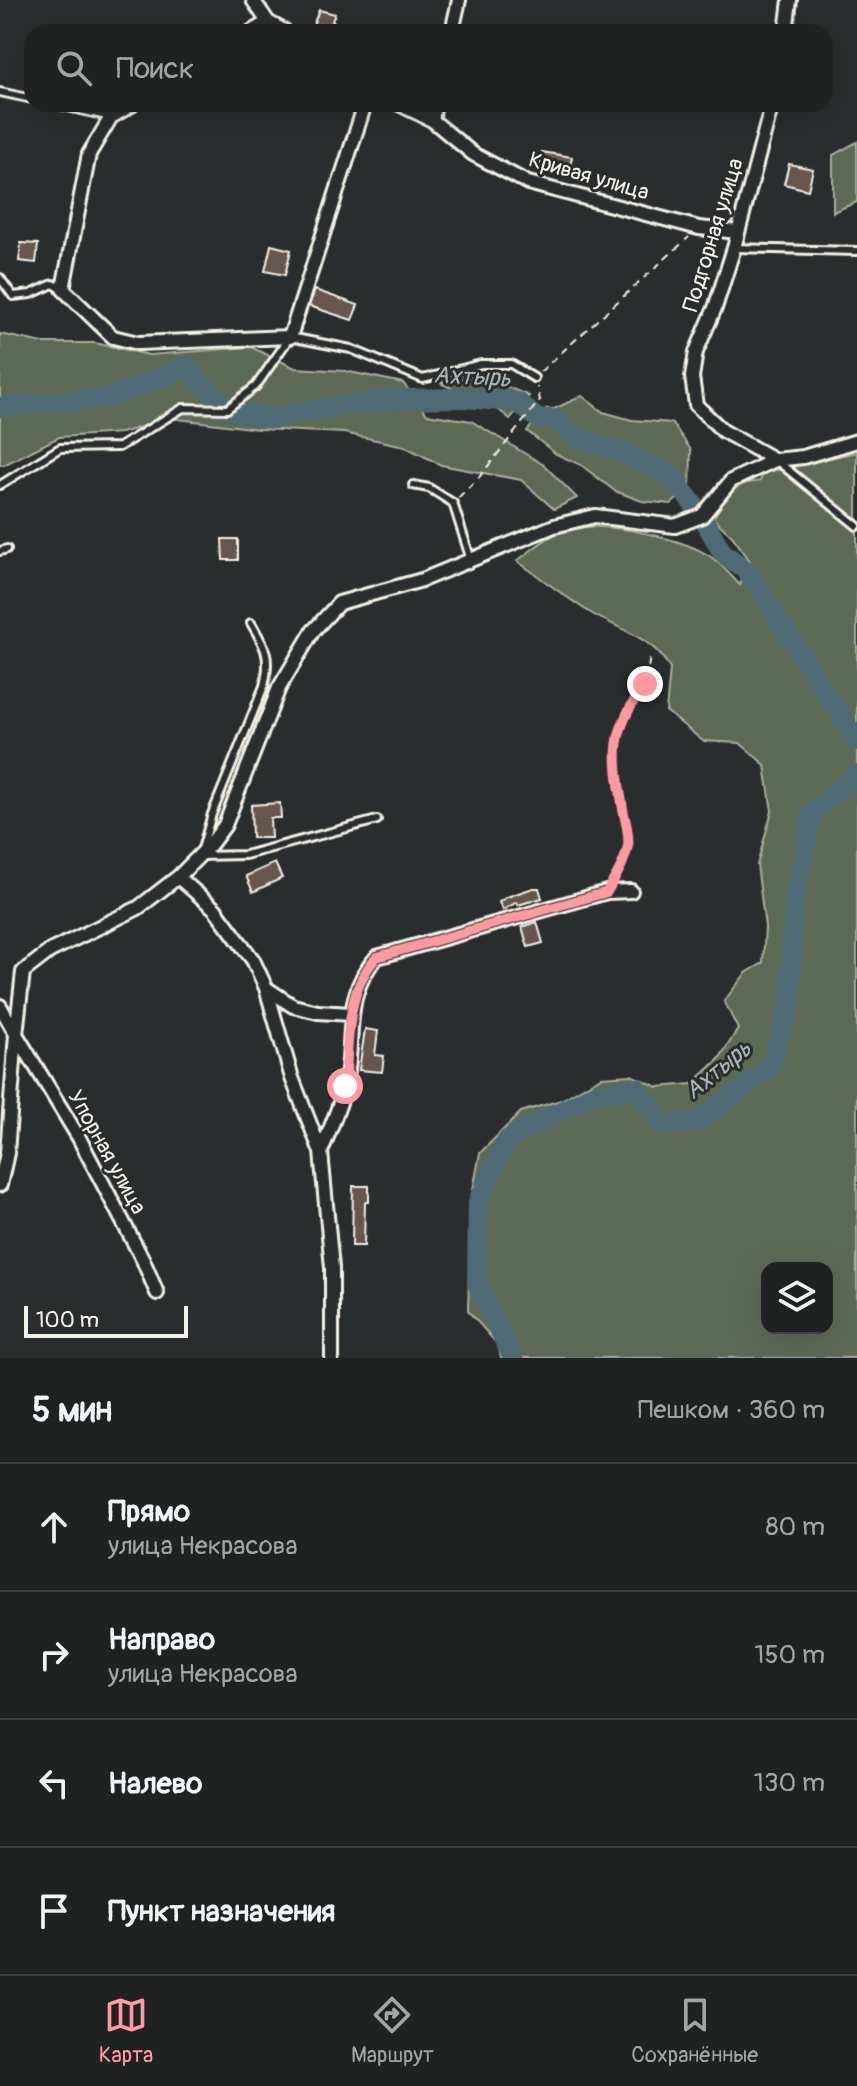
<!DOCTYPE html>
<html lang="ru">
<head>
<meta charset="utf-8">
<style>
  body { margin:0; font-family:Pangolin,sans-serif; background:#282a2a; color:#f1f3f6 }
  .controls { position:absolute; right:24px; bottom:24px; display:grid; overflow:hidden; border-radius:16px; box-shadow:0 8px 32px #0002 }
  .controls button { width:72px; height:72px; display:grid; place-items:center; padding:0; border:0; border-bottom:2px solid #3d3f40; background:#202222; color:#f1f3f6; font:40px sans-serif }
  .scale { position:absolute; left:24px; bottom:20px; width:164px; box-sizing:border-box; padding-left:8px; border:4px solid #f4f1e8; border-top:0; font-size:22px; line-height:28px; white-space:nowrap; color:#f4f1e8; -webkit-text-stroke:6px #2a2d2e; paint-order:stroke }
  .stop { position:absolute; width:24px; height:24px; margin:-18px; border:6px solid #ff9aa2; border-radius:50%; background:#fff }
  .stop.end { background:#ff9aa2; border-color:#fff; box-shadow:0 2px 8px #0008 }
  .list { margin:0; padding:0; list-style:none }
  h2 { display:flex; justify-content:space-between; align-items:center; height:104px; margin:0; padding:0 32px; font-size:34px }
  h2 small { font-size:26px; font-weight:400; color:#a2a4a5 }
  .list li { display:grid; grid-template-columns:52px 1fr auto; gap:24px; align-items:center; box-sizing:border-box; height:128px; padding:0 32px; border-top:2px solid #3d3f40 }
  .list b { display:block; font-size:30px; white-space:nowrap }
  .list p { margin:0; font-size:26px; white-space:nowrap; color:#a2a4a5 }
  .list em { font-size:26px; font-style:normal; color:#a2a4a5 }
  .icon { flex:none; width:44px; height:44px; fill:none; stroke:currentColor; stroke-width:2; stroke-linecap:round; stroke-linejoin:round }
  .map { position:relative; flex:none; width:857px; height:1358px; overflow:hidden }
  .search { position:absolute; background:#202222; box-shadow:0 8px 32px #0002; left:24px; right:24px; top:24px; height:88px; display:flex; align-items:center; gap:20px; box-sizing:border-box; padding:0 28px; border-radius:24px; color:#a2a4a5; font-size:30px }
  .sheet { height:616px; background:#202222 }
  nav { display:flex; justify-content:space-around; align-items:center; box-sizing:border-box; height:112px; border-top:2px solid #3d3f40; background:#202222; font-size:22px; color:#a2a4a5 }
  nav a { display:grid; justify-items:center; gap:4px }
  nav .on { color:#ff9aa2 }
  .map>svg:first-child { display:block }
  .green { fill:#5b6b54; stroke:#a8ae9e; stroke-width:2; fill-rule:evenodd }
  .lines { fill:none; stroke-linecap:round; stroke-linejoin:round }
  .river { stroke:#4f6a74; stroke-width:20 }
  .building { fill:#66574e; stroke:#f4f1e8; stroke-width:2 }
  .lane-casing { stroke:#f4f1e8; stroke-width:12 }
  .street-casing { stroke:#f4f1e8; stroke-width:18 }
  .path { stroke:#f4f1e8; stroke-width:2; stroke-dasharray:8 6; stroke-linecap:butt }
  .lane { stroke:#2a2d2e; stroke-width:6 }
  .street { stroke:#2a2d2e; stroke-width:12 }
  .route { stroke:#ff9aa2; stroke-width:10 }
  .labels { text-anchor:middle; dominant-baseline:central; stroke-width:6; stroke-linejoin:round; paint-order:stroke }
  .street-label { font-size:22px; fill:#f4f1e8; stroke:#2a2d2e }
  .water-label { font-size:24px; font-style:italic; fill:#aab4b4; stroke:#2a2d2e }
</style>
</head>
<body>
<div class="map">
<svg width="857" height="1358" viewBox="0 0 857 1358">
  <rect width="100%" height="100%" fill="#2a2d2e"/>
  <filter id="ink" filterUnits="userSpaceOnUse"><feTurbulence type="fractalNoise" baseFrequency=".0125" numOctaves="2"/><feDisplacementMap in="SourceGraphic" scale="16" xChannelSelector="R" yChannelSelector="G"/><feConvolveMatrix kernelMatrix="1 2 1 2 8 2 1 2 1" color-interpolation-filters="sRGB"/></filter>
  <g filter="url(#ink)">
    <!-- green -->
    <path class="green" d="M857 142V202L833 212V155Z
      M0 334 43 343H95L149 355 251 347 295 368 345 371 403 383 427 414 471 421 544 465 577 498 554 509 521 480 441 465 404 446 344 433 258 429 170 418 121 433 59 437 4 465 0 464Z
      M470 377 505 386 529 396 510 419 499 410 440 383Z
      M582 396 603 412 632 420 672 423 691 450 690 489 671 504 642 501 615 491 581 465 556 454 527 431 546 409H554Z
      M857 452V1358H501L498 1345 468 1311 471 1200 480 1153 521 1112 561 1100 601 1077 631 1075 658 1087 692 1084 719 1059 738 1029 724 1001 746 973 763 963 765 927 757 865 772 811 765 765 740 743 703 741 666 711 670 669C653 636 619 630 589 612 564 596 541 578 517 561 530 552 543 539 558 533 592 517 677 536 708 555 720 562 730 575 740 585L750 561 732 536 713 518 735 485 760 481 763 473ZM767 1268H827V1328H767Z"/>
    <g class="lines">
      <!-- river -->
      <path class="river" d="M0 407 109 398 186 367 227 409 271 419 312 410 401 399 461 398 517 402 538 419H555L578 438 623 453 672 476 702 516 722 552 748 572 857 741
        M513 1358 477 1284 478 1202 508 1139 594 1094 637 1088 663 1125 700 1121 770 1068 790 1006 794 902 813 812 857 775"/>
    </g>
    <!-- building -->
    <path class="building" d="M319 10 335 14 332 21 358 32H323L312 28Z
      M542 152 572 157 569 170 550 165V167L540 166Z
      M789 164 813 169 808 190 784 184Z
      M21 243 38 244 36 263 19 261Z
      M271 245 291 250 285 275 265 271Z
      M315 290 358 305 352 320 309 306Z
      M222 539H238V560H223Z
      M280 803 281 818H270L271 838H252L251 805Z
      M275 863 282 878 253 892 246 876Z
      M533 888H539L542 898 518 905 517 902 503 910 499 902 507 897Z
      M537 922 543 943 528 947 522 927Z
      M365 1029 378 1031 375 1055 384 1056 382 1072 359 1070Z
      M353 1186H369V1202H365L364 1246H352Z"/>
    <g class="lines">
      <!-- lane casing -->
      <g class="lane-casing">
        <path id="lane" d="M0 92 32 99
          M54 104 111 117
          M734 248 857 251
          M0 278 13 296 31 294 53 284 63 289
          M776 460 857 526
          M0 485 60 448 119 447 183 408 227 409 256 386 290 337 351 349 423 379 481 364H511L534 378
          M413 485 429 488 453 503 471 560
          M0 551 7 549
          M251 623C266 648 271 657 264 686L212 814 200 856 245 855 377 820"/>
      </g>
      <!-- street casing -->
      <g class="street-casing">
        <path id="street" d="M253 0 268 22 286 32
          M251 32 268 22
          M452 32 459 0
          M786 32 790 0
          M133 104 111 117 89 154 63 289 113 337 138 343 290 337 365 104
          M399 104 432 120 473 154 528 183 699 228 738 232
          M772 104 734 248 715 308 696 352 692 377 696 405 723 431 775 460 803 457 857 441
          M432 120 435 104
          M178 877 215 909 253 960 266 988 292 1078 321 1152 332 1268V1358
          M266 988 293 1006 318 1012 351 1014
          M0 1006 16 1034 7 1153 0 1185
          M321 1152C329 1131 339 1109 345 1087 356 1042 341 995 377 957L607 892 631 891
          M157 1293 143 1260 79 1138 16 1034 23 972 50 951 138 908 178 877 210 845 225 825 279 688 313 631 339 603 422 580 554 526 595 516 675 526 702 516 731 481 775 460"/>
      </g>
      <!-- path -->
      <path class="path" d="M540 372 689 237
        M458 498 481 475 540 400 537 387
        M614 880C643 833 614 798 616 748 618 715 638 707 646 682 648 674 648 665 650 657"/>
      <!-- lane -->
      <use href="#lane" class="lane"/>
      <!-- street -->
      <use href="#street" class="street"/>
    </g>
  </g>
  <g class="lines" filter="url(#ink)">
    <!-- route -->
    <path class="route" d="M345 1086C349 1043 345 990 377 957L607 892C615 877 625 863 628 846 630 834 625 821 623 809 613 750 611 734 645 684"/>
  </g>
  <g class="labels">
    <!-- street labels -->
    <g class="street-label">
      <text transform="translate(589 176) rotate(16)">Кривая улица</text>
      <text transform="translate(713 235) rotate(-73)">Подгорная улица</text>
      <text transform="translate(107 1152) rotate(61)">Упорная улица</text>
    </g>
    <!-- water labels -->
    <g class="water-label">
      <text transform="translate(472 377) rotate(3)">Ахтырь</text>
      <text transform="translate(718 1070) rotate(-39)">Ахтырь</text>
    </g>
  </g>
</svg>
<div class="controls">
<button><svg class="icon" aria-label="layers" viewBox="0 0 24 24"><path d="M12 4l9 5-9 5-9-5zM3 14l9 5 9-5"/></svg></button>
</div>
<div class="scale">100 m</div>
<div class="stop" style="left:345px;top:1086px"></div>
<div class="stop end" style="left:645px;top:684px"></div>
<div class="search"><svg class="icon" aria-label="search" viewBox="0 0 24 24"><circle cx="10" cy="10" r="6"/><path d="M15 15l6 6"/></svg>Поиск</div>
</div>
<section class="sheet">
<h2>5 мин<small>Пешком · 360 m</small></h2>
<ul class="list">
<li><svg class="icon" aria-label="ahead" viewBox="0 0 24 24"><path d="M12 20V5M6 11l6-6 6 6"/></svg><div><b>Прямо</b><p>улица Некрасова</p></div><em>80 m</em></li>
<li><svg class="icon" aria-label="right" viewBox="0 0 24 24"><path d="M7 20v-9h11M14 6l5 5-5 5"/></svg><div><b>Направо</b><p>улица Некрасова</p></div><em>150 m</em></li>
<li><svg class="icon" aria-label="left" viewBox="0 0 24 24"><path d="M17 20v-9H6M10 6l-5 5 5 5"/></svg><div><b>Налево</b></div><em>130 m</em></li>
<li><svg class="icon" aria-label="arrive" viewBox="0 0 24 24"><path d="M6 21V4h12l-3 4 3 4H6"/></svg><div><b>Пункт назначения</b></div></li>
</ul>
</section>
<nav>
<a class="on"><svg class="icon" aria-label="map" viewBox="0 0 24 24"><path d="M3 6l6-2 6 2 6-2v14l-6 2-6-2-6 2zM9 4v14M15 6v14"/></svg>Карта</a>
<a><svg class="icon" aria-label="directions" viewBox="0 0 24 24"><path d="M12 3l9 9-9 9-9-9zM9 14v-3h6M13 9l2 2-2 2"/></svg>Маршрут</a>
<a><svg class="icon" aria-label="saved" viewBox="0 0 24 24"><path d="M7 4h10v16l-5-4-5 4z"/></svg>Сохранённые</a>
</nav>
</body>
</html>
